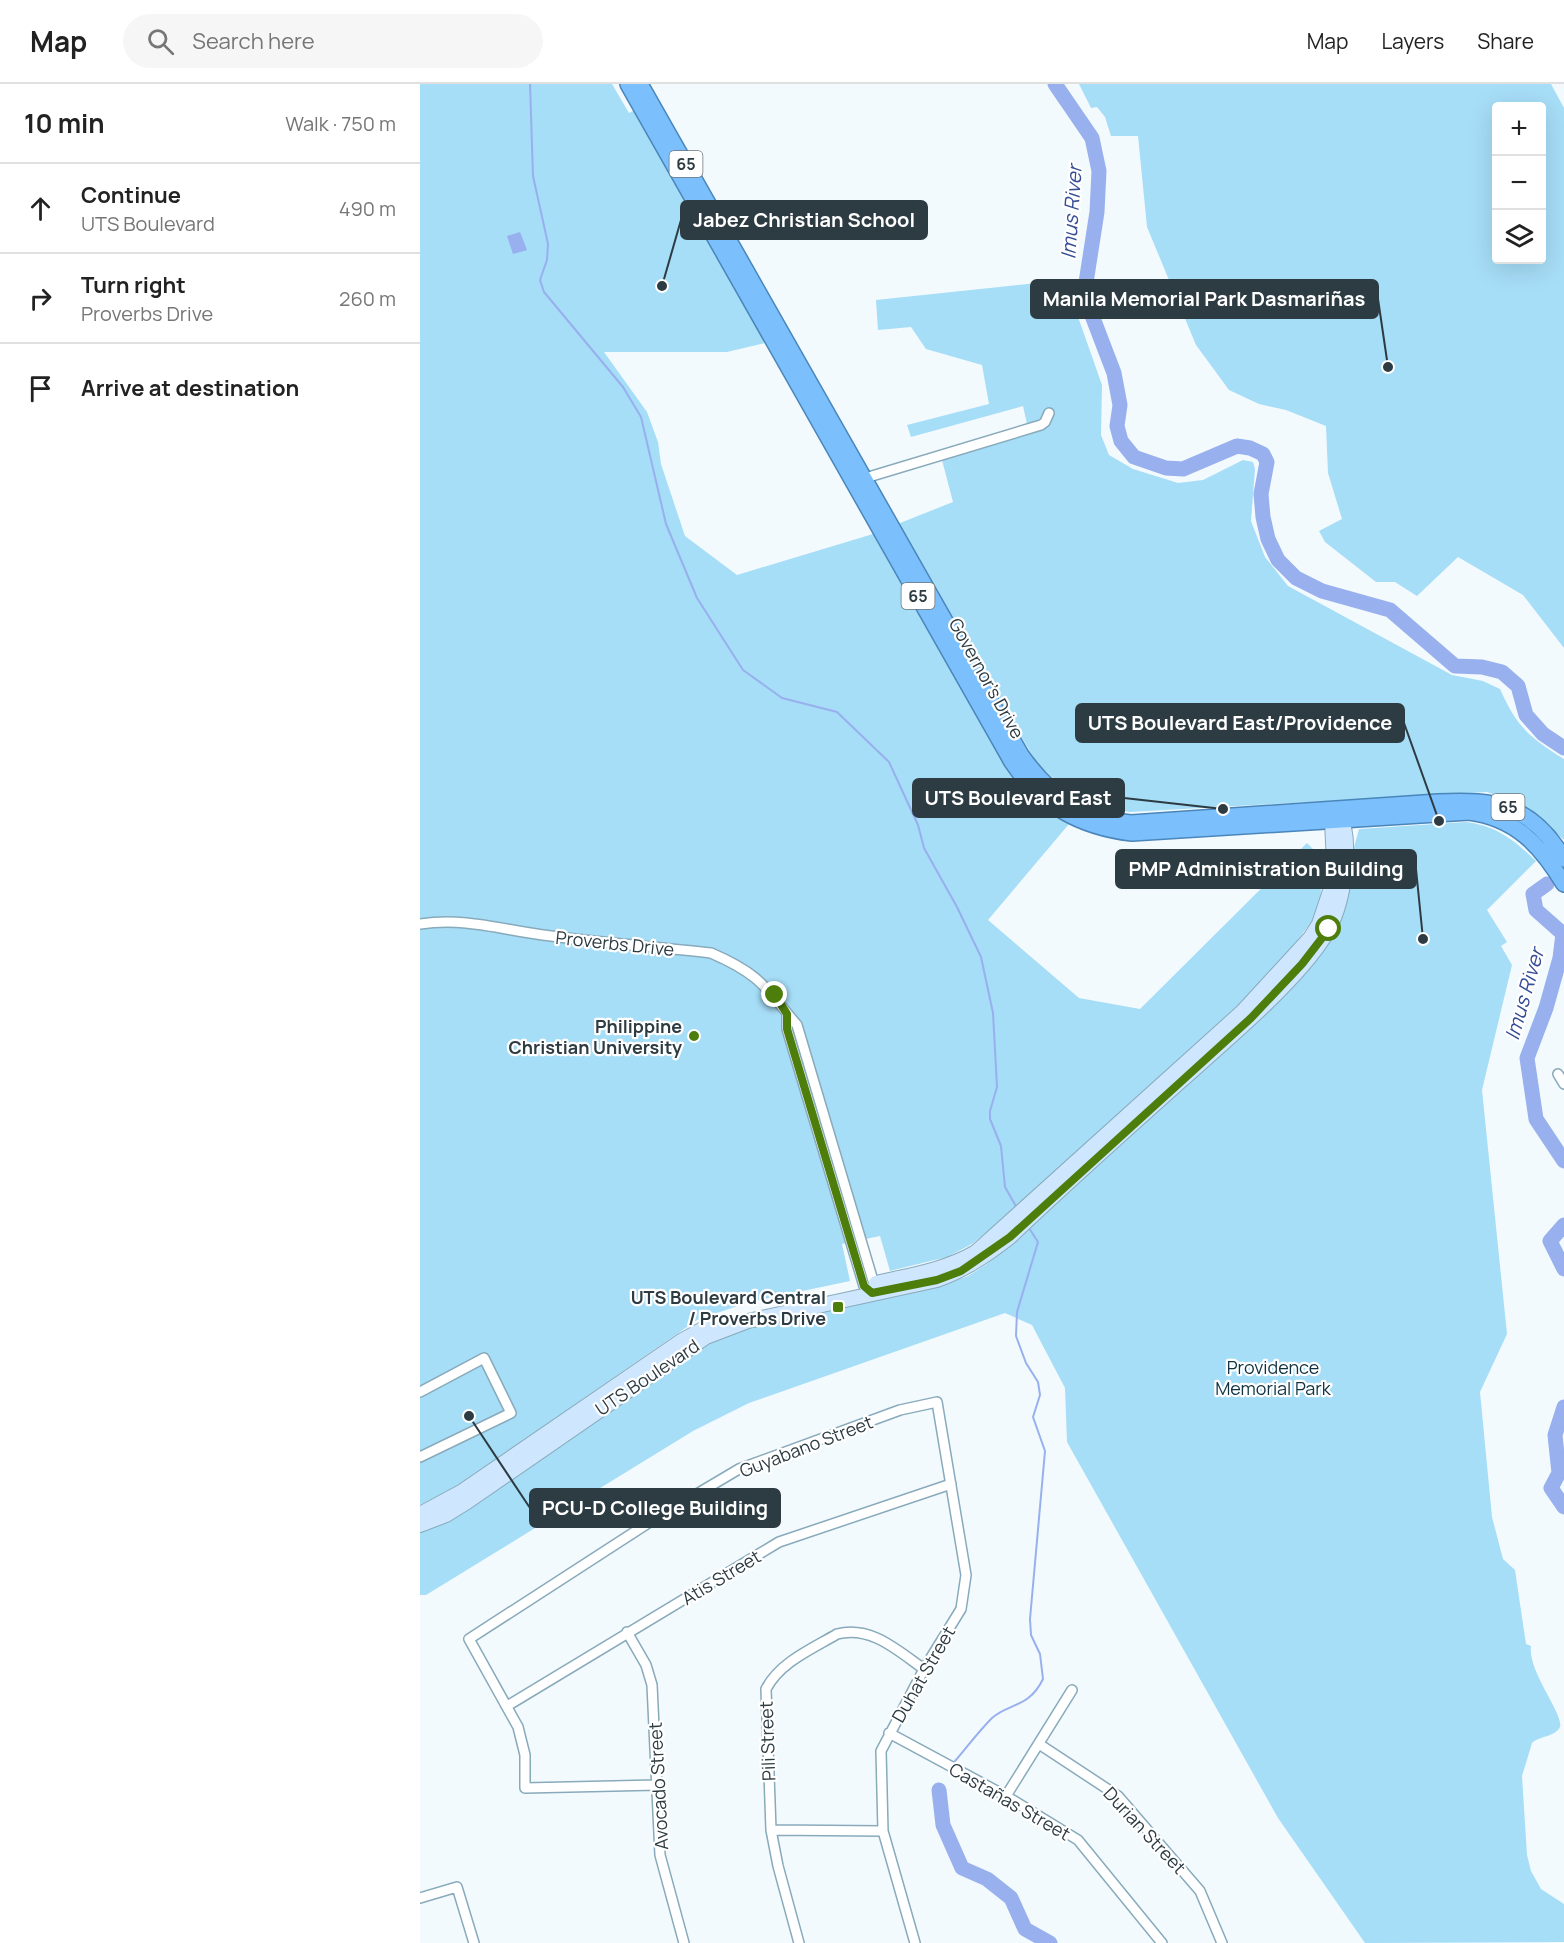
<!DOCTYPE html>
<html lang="en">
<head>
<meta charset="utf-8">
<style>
  body { margin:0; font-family:Manrope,sans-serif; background:#f6f6f6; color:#222 }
  .controls { position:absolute; right:18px; top:18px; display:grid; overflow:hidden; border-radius:6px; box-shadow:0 6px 24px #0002 }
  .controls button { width:54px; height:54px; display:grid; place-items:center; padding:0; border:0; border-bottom:2px solid #e0e0e0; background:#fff; color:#222; font:30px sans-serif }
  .stop { position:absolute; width:18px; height:18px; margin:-14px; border:4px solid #4d7e0b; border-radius:50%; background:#fff }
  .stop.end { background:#4d7e0b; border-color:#fff; box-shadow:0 2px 6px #0008 }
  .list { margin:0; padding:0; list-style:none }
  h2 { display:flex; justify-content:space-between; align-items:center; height:78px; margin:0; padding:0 24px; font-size:26px }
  h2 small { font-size:20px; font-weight:400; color:#767676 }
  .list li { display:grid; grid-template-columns:39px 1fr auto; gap:18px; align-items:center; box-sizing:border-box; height:90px; padding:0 24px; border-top:2px solid #e0e0e0 }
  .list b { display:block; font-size:22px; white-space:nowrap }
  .list p { margin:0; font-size:20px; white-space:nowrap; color:#767676 }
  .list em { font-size:20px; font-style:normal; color:#767676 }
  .icon { flex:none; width:33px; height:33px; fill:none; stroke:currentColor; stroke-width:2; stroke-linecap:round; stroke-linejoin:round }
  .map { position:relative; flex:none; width:1144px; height:1859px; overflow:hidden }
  header { display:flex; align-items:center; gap:36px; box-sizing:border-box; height:84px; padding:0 30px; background:#fff; border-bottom:2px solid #e0e0e0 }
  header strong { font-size:28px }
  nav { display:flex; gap:33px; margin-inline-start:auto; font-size:21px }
  .search { width:420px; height:54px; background:#f6f6f6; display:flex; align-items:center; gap:15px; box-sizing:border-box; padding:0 21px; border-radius:33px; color:#767676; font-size:22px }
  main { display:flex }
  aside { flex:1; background:#fff }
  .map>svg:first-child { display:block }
  .green { fill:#a6ddf7; fill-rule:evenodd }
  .water { fill:#98b0ed }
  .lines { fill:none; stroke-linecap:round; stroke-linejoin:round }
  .stream { stroke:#98b0ed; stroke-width:2 }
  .river { stroke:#98b0ed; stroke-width:15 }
  .minor-casing { stroke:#8ab; stroke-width:12 }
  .secondary-casing { stroke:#8ab; stroke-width:16 }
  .trunk-casing { stroke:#4a86ba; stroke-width:18 }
  .minor { stroke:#fff; stroke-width:9 }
  .secondary { stroke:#cee7fe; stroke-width:14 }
  .trunk { stroke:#7bbffc; stroke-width:15 }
  .route { stroke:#4d7e0b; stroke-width:8 }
  .poi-dot { fill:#4d7e0b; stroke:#fff; stroke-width:2 }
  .labels { text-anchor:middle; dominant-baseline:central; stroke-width:4.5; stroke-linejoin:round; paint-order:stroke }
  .shield { fill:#fff; stroke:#6c767b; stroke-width:1.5 }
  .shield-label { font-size:16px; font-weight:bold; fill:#2d3b42 }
  .street-label { font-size:18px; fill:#2d3b42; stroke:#fff }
  .poi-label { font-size:18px; font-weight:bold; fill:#2d3b42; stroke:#fff; text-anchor:end }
  .park-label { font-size:18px; fill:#0f3342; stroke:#fff }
  .water-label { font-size:20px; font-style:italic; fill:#354d96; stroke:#fff }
  .leader { fill:none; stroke:#2d3b42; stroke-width:2 }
  .callout-dot { fill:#2d3b42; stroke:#fff; stroke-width:2 }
  .callout { fill:#2d3b42; stroke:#2d3b42; stroke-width:2 }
  .callout-label { font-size:20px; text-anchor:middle; font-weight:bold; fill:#fff }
</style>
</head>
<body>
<header>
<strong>Map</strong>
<div class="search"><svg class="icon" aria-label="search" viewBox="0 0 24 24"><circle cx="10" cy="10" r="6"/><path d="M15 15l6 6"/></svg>Search here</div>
<nav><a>Map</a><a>Layers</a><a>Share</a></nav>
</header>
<main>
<aside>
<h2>10 min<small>Walk · 750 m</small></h2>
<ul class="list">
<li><svg class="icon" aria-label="ahead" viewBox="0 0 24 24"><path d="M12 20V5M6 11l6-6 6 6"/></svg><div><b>Continue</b><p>UTS Boulevard</p></div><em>490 m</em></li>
<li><svg class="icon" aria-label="right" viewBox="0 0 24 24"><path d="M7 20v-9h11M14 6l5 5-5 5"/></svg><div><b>Turn right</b><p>Proverbs Drive</p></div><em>260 m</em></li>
<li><svg class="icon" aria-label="arrive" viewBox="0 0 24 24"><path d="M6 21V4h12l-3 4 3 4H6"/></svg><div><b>Arrive at destination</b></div></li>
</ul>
</aside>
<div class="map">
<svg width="1144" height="1859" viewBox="0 0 1144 1859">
  <rect width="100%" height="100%" fill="#f3fafe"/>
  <!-- green -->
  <path class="green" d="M0 0H192L209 29 215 26 269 126 265 133 271 143 281 145 345 259 307 268H184L227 328 238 358 241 380 265 452 317 491 453 450 585 681 607 711 649 740 568 836 659 914 720 925 887 759 905 777 900 815 892 837 870 866 818 921 614 1109 552 1160 527 1173 470 1187 460 1152 422 1160 430 1197 326 1219 277 1236 37 1402 0 1421Z
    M659 0H1131L1144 24V564L1103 511 1038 473 997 512 975 498H956L905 458 899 447 922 435 908 389 906 342 866 326 839 320 809 306 776 261 727 143 718 52H691L685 33 677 23 671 24ZM1076 22H1122V176H1076Z
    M645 196 682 301 681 351 689 371 713 385 758 399 783 396 823 376 833 378 835 385 831 437 845 473 868 502 1032 591 1063 597 1080 605C1097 643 1109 653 1144 675V756L1105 722 1067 708 710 728C670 723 645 707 617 679L475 441 533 418 522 376 609 349 603 322 491 353 487 341 569 320 562 281 506 265 491 243 458 246 456 216Z
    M1046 738C1077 742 1094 756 1116 777L1067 826 1087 858 1081 862 1092 881 1062 1006 1087 1250 1060 1308 1072 1433 1083 1475 1095 1486 1106 1560 1111 1562C1107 1586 1144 1631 1140 1643 1135 1653 1119 1652 1112 1659L1102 1692 1107 1771 1111 1787 1121 1805 1144 1820V1858L945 1859 858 1734 647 1358 645 1304 612 1241 585 1229 329 1319 273 1347 6 1511H0V1446L289 1258 331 1242 520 1202 548 1192 567 1180 835 940 905 864 925 821 931 774 939 745Z"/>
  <!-- water -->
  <path class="water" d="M100 148 107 166 93 170 87 152Z"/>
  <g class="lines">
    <!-- stream -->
    <path class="stream" d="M110 0 113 92 128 160 127 176 120 196 124 208 203 303 221 333 246 440 277 514 323 586 362 614 417 628 469 678 498 741 504 764 537 823 561 873 573 929 577 1003 570 1027V1035L581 1062 585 1103 597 1124
      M535 1677C547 1663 559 1647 572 1634 589 1619 609 1624 623 1595L620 1570 611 1551 610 1535 625 1367 613 1333 620 1311 618 1298 606 1279 596 1252 597 1228 618 1158 609 1144"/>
    <!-- river -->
    <path class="river" d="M635 0 672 54 679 87 677 128 665 205 668 221 694 289 700 321 697 342 701 357 714 373 746 384 763 385 817 362 830 364 843 370 847 378 841 410 843 433 848 455 858 476 876 494 902 507 970 526 1035 582 1062 583 1082 588 1098 602 1106 631 1123 650 1144 664
      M1127 800 1113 810 1116 826 1143 850 1140 874 1126 924 1107 974 1116 1035 1144 1077
      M1144 1141 1130 1157 1144 1185
      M1144 1323 1135 1351 1139 1389 1131 1404 1144 1423
      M519 1706 523 1741 542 1784 567 1795 591 1814 605 1845 630 1859"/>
    <!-- minor casing -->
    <g class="minor-casing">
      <path id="minor" d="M442 395 621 341 625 338 629 329
        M0 840C48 833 85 847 131 852 184 859 238 863 291 869 340 890 345 903 377 941L454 1200 452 1209 444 1202 367 945V930
        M1138 990 1144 1000
        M0 1308 64 1274 91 1329 0 1373
        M207 1548 226 1581 232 1601 240 1771 264 1859
        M87 1622 359 1458 531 1400
        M469 1649 586 1712 658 1756 742 1859
        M619 1660 698 1712 780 1807 802 1859
        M237 1701 105 1704V1671L98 1643 49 1555 233 1436 319 1385 480 1326 517 1318 546 1491 541 1525 504 1585 461 1667 463 1747 495 1859
        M586 1712 652 1606
        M351 1746 463 1747
        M0 1814 37 1803 54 1859
        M379 1859 358 1782 351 1746 346 1605C360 1578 392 1565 417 1550 451 1541 478 1567 504 1585"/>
    </g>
    <!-- secondary casing -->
    <g class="secondary-casing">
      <path id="secondary" d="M456 1199C491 1191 525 1186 556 1168L823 927 890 854 899 840 911 804 914 780 912 737 917 726
        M0 1430 41 1408 261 1257 292 1240
        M0 1441 26 1431 47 1418 286 1253 328 1237 517 1196C545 1186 567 1171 590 1153 655 1091 723 1031 790 971 826 939 886 887 909 845 924 816 934 756 918 726"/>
    </g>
    <!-- trunk casing -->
    <g class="trunk-casing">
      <path id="trunk" d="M208 0 592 678C621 721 660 743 712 749L1049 728C1096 734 1121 762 1144 800
        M220 0 601 671C629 711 662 734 711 739L1018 718C1076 715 1112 721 1144 775"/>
    </g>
    <!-- minor -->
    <use href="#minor" class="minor"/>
    <!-- secondary -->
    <use href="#secondary" class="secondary"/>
    <!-- trunk -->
    <use href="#trunk" class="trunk"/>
  </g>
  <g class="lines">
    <!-- route -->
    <path class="route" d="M355 911 367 930V945L444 1202 452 1209 517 1196 541 1187 590 1153 831 934 882 880 909 845"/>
  </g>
  <!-- markers -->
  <g class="poi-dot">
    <circle cx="274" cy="952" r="6"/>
    <rect x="412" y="1217" width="12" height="12" rx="3"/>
  </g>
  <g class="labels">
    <!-- shield labels -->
    <g class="shield">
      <rect x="249.5" y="67" width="33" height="26" rx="4.5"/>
      <rect x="481.5" y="499" width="33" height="26" rx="4.5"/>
      <rect x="1071.5" y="710" width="33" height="26" rx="4.5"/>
    </g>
    <g class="shield-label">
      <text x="266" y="80">65</text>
      <text x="498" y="512">65</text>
      <text x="1088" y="723">65</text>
    </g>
    <!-- street labels -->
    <g class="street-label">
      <text transform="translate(567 594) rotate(61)">Governor's Drive</text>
      <text transform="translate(195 859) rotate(6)">Proverbs Drive</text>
      <text transform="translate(227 1293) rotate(-34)">UTS Boulevard</text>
      <text transform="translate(386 1362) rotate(-21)">Guyabano Street</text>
      <text transform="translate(301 1493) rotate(-31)">Atis Street</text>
      <text transform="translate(503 1590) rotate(-60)">Duhat Street</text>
      <text transform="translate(347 1657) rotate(-92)">Pili Street</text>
      <text transform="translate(238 1702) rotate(-93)">Avocado Street</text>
      <text transform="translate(590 1717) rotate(30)">Castañas Street</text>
      <text transform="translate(725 1746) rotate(47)">Durian Street</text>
    </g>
    <!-- poi labels -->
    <g class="poi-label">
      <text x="262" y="942">Philippine<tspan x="262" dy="21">Christian University</tspan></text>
      <text x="406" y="1213">UTS Boulevard Central<tspan x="406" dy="21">/ Proverbs Drive</tspan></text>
    </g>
    <!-- park labels -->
    <g class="park-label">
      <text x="853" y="1283">Providence<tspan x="853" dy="21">Memorial Park</tspan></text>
    </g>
    <!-- water labels -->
    <g class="water-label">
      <text transform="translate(651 128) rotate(-86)">Imus River</text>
      <text transform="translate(1104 910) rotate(-74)">Imus River</text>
    </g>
  </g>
  <!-- callouts -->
  <path class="leader" d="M242 202L261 136M968 283L958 215M1019 737L984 639M803 725L704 714M1003 855L996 785M49 1332L110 1424"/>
  <g class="callout-dot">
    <circle cx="242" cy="202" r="6"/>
    <circle cx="968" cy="283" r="6"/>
    <circle cx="1019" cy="737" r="6"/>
    <circle cx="803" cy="725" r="6"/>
    <circle cx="1003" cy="855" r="6"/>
    <circle cx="49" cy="1332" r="6"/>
  </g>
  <g class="callout">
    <rect x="261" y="117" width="246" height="38" rx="6"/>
    <rect x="611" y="196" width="347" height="38" rx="6"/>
    <rect x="656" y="620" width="328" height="38" rx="6"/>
    <rect x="493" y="695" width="211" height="38" rx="6"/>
    <rect x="696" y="766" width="300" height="38" rx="6"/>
    <rect x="110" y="1405" width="250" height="38" rx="6"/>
  </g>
  <g class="callout-label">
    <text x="384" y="143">Jabez Christian School</text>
    <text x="784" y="222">Manila Memorial Park Dasmariñas</text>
    <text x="820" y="646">UTS Boulevard East/Providence</text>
    <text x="598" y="721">UTS Boulevard East</text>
    <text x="846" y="792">PMP Administration Building</text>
    <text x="235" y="1431">PCU-D College Building</text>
  </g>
</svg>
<div class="controls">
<button>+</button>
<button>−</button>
<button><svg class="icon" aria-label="layers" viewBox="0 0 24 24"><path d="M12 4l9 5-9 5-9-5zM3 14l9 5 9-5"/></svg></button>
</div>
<div class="stop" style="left:909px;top:845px"></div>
<div class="stop end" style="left:355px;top:911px"></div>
</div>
</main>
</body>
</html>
